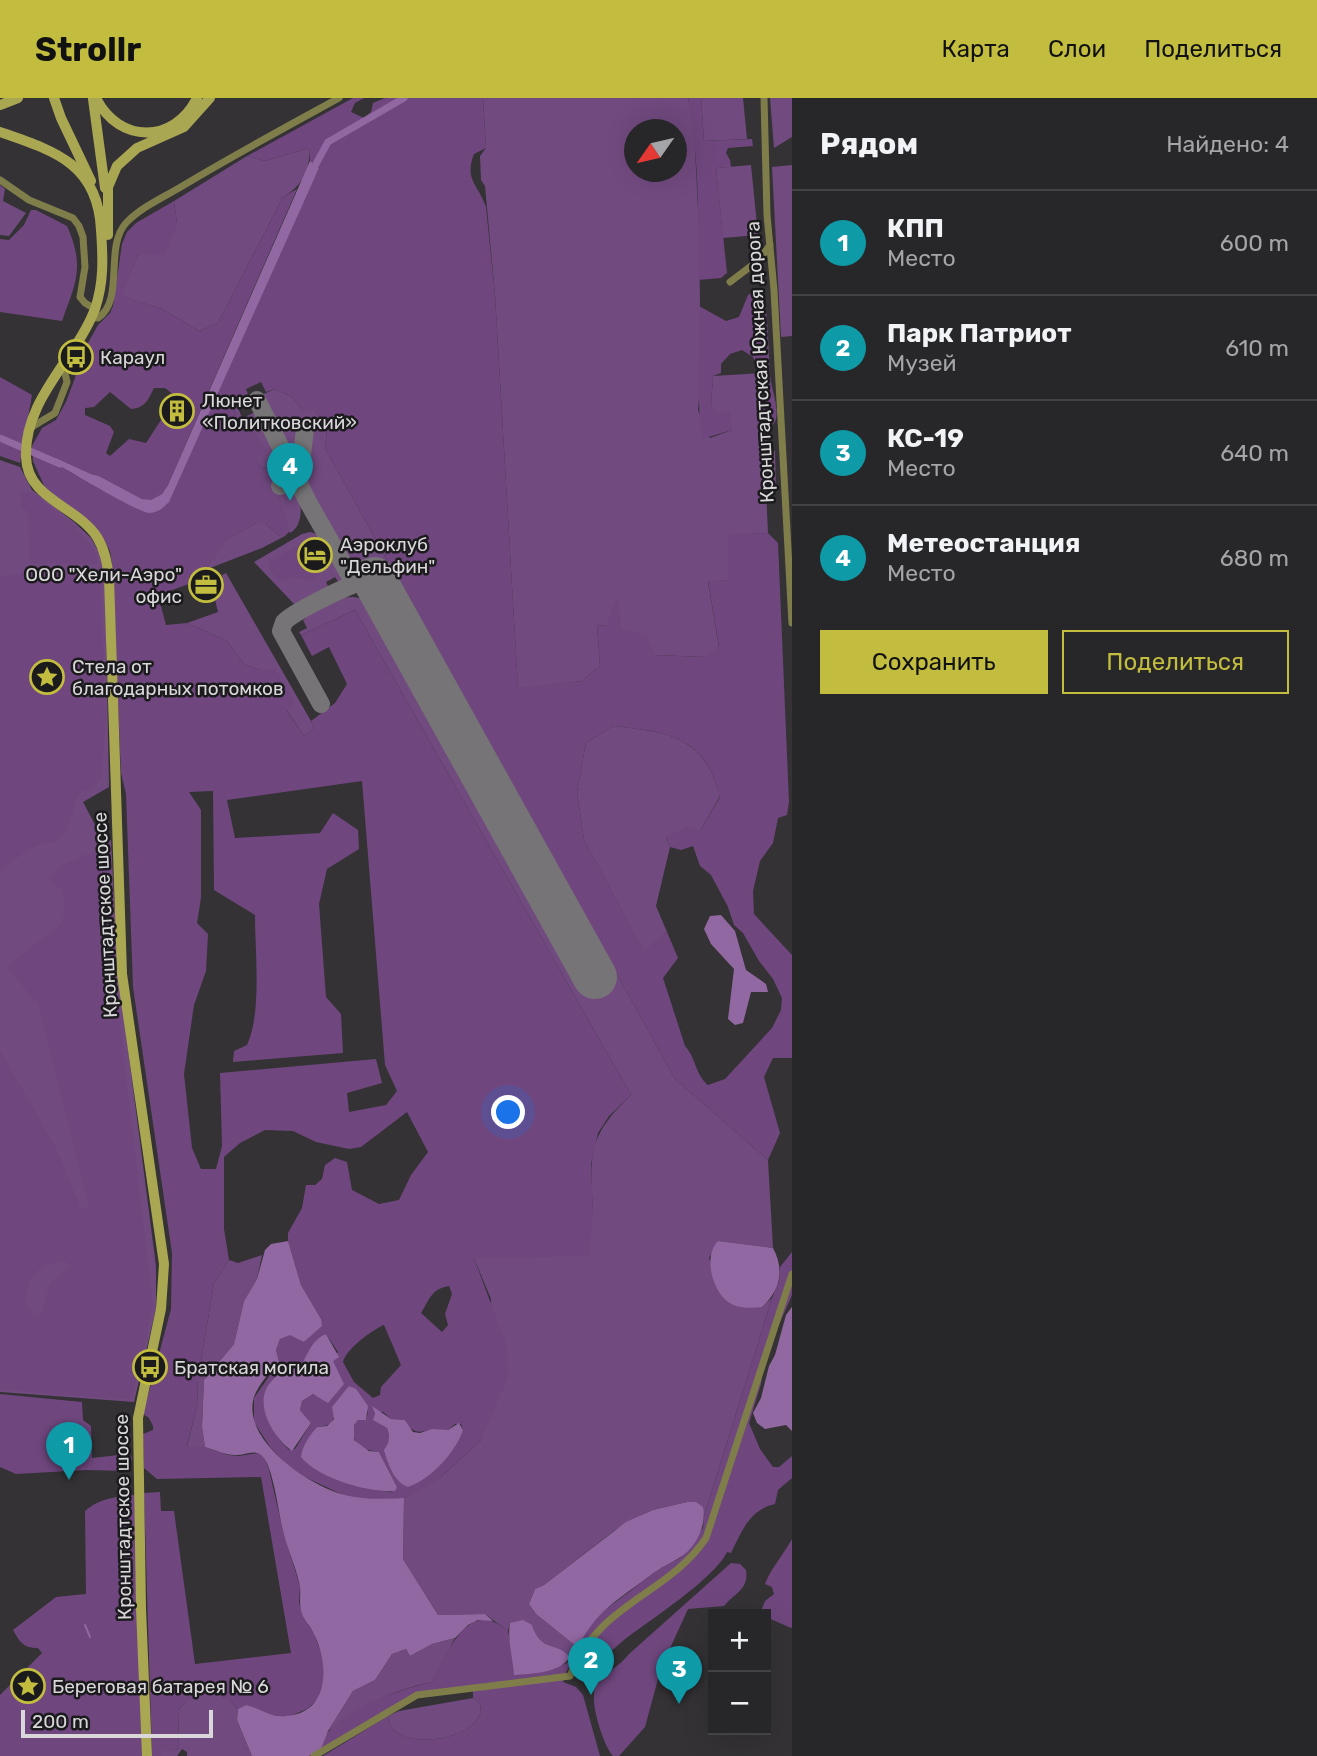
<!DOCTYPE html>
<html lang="ru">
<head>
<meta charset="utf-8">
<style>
  body { margin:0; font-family:Rubik,sans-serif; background:#333234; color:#f1f3f6 }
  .controls { position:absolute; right:21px; bottom:21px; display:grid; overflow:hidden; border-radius:0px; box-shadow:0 7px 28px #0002 }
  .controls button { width:63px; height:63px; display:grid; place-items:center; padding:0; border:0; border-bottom:2px solid #434345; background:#272628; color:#f1f3f6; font:35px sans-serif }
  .compass { position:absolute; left:624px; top:21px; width:63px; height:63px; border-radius:50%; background:#272628; box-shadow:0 7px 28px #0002; rotate:236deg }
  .scale { position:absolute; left:21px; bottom:18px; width:192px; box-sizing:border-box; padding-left:7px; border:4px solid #d9d7d9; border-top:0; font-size:19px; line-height:24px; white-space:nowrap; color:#d9d7d9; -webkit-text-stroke:5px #1b1a1c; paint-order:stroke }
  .you { position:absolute; left:509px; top:1015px; width:24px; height:24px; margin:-18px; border:5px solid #fff; border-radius:50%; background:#1a73e8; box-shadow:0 0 0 10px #1a73e833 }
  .badge { display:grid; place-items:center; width:46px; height:46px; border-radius:50%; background:#c2bd3f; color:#fff; font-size:23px; font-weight:700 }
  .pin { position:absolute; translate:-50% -58px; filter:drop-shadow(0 2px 4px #0008) }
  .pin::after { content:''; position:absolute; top:37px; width:24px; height:21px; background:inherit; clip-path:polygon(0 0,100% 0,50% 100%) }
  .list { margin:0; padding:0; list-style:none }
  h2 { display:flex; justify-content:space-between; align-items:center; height:91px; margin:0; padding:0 28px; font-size:30px }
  h2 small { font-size:23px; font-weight:400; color:#a4a5a8 }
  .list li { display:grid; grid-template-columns:46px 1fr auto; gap:21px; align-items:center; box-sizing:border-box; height:105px; padding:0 28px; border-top:2px solid #434345 }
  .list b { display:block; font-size:26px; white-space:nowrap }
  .list p { margin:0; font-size:23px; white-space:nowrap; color:#a4a5a8 }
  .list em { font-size:23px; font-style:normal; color:#a4a5a8 }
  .actions { display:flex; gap:14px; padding:21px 28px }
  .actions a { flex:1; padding:16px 0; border:2px solid #c2bd3f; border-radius:0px; text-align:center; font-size:24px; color:#c2bd3f }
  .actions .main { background:#c2bd3f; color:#111 }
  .map { position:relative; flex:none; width:792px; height:1658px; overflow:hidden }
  header { display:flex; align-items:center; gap:42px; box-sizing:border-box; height:98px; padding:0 35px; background:#c2bd3f; color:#111 }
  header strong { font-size:33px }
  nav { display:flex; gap:38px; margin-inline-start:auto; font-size:24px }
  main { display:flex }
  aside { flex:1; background:#272628 }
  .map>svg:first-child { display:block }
  .green { fill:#714a7f; fill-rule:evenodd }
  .forest { fill:#6f477e; fill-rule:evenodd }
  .water { fill:#9268a2 }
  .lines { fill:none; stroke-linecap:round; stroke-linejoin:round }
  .stream { stroke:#9268a2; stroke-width:2 }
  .canal { stroke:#9268a2; stroke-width:7 }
  .taxiway { stroke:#767476; stroke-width:18 }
  .runway { stroke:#767476; stroke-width:44 }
  .street { stroke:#7f7e4b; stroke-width:7 }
  .secondary { stroke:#aaa753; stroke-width:10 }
  .labels { text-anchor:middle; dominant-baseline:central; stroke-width:5; stroke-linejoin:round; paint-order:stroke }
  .poi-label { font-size:19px; fill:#d9d7d9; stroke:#1b1a1c; text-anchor:start }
  .street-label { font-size:19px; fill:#d9d7d9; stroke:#1b1a1c }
</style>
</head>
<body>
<header>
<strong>Strollr</strong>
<nav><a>Карта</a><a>Слои</a><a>Поделиться</a></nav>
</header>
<main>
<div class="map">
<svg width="792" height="1658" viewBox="0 0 792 1658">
  <rect width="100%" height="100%" fill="#343235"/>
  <!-- green -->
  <path class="green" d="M483 0H688L694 30 699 132 701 279 698 312 710 340 732 332 711 308 713 278 763 275 768 353H775L776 389 766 391 768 435 728 437V482L708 484 719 550 706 559 654 557 620 531 619 520 606 528 597 527 600 568 582 583 518 591 495 197 485 88 481 82 480 58 486 50ZM634 32H676V74H634Z
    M701 0H743L747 41 704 43Z
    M770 0H792V39L774 50Z
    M309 50C311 72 302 88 283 99L218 225 199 233 162 211 121 198 138 156 177 126 174 103 247 58 265 63Z
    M751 67 758 137 723 140 716 70Z
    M792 67V238L781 239 772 69Z
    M0 87 5 91 3 103 26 115 9 138 0 137Z
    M275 291 292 299 303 313H316L327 330 325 350 675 981 768 1062 773 1150 718 1143 709 1160 719 1192 762 1209 772 1200 704 1418 702 1409 687 1404 653 1412 642 1417 615 1432 544 1487 535 1491 529 1506 536 1516 577 1549 570 1559C556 1542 542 1556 532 1527L510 1525 508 1533 485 1516 438 1517 403 1461 404 1400 441 1379 481 1342 491 1201 474 1160 593 1114C590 1056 587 1039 631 997L355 512 301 537 299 534 307 530 303 522C319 508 349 489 368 505L586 896 614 880 381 461 352 477 325 431 259 298Z
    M248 296 251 302 237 307 242 320 256 314 264 318C276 341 321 416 290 435L273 381 272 367 262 371 255 359 266 352 251 332 237 321 231 302Z
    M0 362 20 369 32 392 74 424 91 440 100 456 105 479 109 689 83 704 103 742H111L118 873 156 1168V1211L134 1304 0 1294Z
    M256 425H265L279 438H285L262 450 205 472 226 442Z
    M310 434 323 438 343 474 344 480 339 485 335 479 326 484 329 490 295 507 254 464 302 436Z
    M226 475 311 623 314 631 304 638 260 572 244 566 227 543 187 525 218 514 212 489 224 485 222 477Z
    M613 628C669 634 704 638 720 698L700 733 666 739 670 749 656 808 667 834 644 854 584 742 577 694 586 645Z
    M262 1157 257 1181 244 1203 234 1246 204 1282 202 1329 205 1349H187L197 1308 198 1281 214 1185 229 1162 238 1165Z
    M455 1540 432 1584C390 1593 363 1607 328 1633L353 1593 375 1582 392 1556 406 1551 410 1558 432 1546Z
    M211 1593 227 1600 238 1611 237 1622 252 1658H187V1654L182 1651 177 1658H161V1653H175L179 1650 178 1612 193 1596Z
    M473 1600 480 1606 481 1614C479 1618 476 1624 472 1627 457 1642 404 1650 391 1628 389 1625 389 1621 388 1618L399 1613Z"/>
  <!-- forest -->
  <path class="forest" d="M353 0H364L355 5 351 14 364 20 371 14 373 5 385 0H483L486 50 474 56C464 82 478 86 486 109L495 197 518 590 582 583 600 568 597 527 606 528 616 502 619 504 620 531 646 536 655 557 706 559 719 549 708 483 728 482V436L768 435 778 445 789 704 787 717 778 720 773 745 760 763 753 793 754 816 792 857V960H773L764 979 780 1035 768 1062 675 981 325 350 327 330 316 313H303L292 299 275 291 266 294 261 284 246 291 248 296 231 302 237 321 251 332 267 352 256 360 262 371 272 367 275 375 273 381 290 433 285 438H279L265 425H256L227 442 205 472 189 479V486L158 497 166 527 187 525 227 543 244 566 260 572 275 571 294 604 287 613 304 638 314 631 311 623 335 605 347 586 329 549 312 558 301 537 355 512 631 997 609 1018 598 1035 591 1066 593 1114 589 1158 474 1160 507 1249 508 1279 481 1342 441 1379 421 1392 404 1400 371 1402 343 1397 303 1378 285 1365 270 1349 254 1324V1300L279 1264 276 1252 280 1241 290 1236 304 1244 321 1228V1221L301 1187 288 1143V1135L302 1110 306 1087H315L322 1081 325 1067 335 1060 347 1064 352 1092 379 1106 399 1102 411 1077 428 1054 407 1014 361 1049 349 1051 316 1044 293 1033 265 1032 240 1045 224 1059V1131L229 1162 214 1185 198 1281 197 1308 187 1348 205 1349 228 1357 239 1358 258 1355 264 1358 269 1372 284 1437 300 1488 299 1504 302 1516 314 1535 323 1560 324 1583 318 1601 307 1611 288 1619 271 1617 246 1607 238 1611C215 1586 200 1588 178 1612L179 1650 175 1653H161V1658H152L144 1395 160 1394 161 1413H174L195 1566 291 1555 261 1379 157 1381 144 1370 143 1336 153 1332V1328L149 1320 143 1316 171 1211 172 1155 133 889 126 696 121 675 112 466 110 453 104 442 46 392 33 363 32 348 42 330 56 322 66 304 75 280 78 263 98 227 110 215 113 208 122 146 127 134 136 125 174 103 177 126 165 157 138 156 122 198 162 211 199 233 218 225 283 99 297 91 168 387 162 396 150 403 142 401 99 378 91 376 56 360 53 364C69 374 142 417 156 414L319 70 310 63 309 50 265 63 247 58ZM154 290H165L181 303 173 325 161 322 146 345 129 341 110 358 106 355 114 334 110 328 85 317V310L94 309 110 294 131 311C145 310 148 302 154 290ZM613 628C669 634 705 638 720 699L700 733 688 728 666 739 670 749 681 752 693 748 700 768 711 777 728 809 734 827 743 835 759 863 773 881 782 900 781 912 772 930 725 981 708 987C695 976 696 960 685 948L663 880 678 860 667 834 644 853 584 742 577 694 586 645ZM362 683 385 967 397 993 386 1007 349 1014 347 995 382 985 376 961 220 975 222 1048 216 1071H201L192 1050 184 976 194 907 206 873 208 836 197 825 201 800V712L189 694 213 693 214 792 255 817C255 854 262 915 247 947L234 953 233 964 343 955 341 916 326 899 319 806 327 771 359 751 358 732 333 715 320 735 235 740 227 702ZM449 1188 452 1196 445 1216 448 1227 442 1234 421 1215C430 1201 431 1191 449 1188ZM384 1227 401 1267 381 1289 380 1297 373 1300 354 1284 343 1264C346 1251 372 1232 384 1227ZM326 1236 338 1254 333 1262 322 1300 313 1296 302 1303 300 1312 311 1325 295 1351 289 1352C275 1338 256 1311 267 1290 271 1282 279 1275 286 1268L295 1271C302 1267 318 1244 326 1236ZM349 1289 368 1314 366 1322H358C342 1338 362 1353 379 1354L397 1389 392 1394C362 1391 333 1383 307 1365L317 1329C328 1328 333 1326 335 1315L333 1309ZM383 1314 391 1321 405 1322C412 1335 417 1335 430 1332 435 1331 442 1333 448 1332L455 1326H461L463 1332 454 1350 408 1389C387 1381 393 1347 387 1330L374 1322 375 1315Z
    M688 0H701L704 43 752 41 753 48 728 50 726 55 730 62 731 69 716 70 727 175 721 180 698 182C699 121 699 60 688 0Z
    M31 112H36L67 128C85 169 76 184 62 223L0 214V141L9 142 24 127Z
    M757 192 763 194C769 222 768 249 770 277 771 291 779 307 776 321 774 327 773 326 768 329L764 299 763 275 758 272 753 259 742 252 730 256 721 266V275L713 278 711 308 718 314 730 313 732 332 702 341C696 297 700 252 699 208L726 223 739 219 748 197Z
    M0 279 32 297 20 365 0 358Z
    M20 395H33L72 426 88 443 97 457V466L30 465 28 414 22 410Z
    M305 444H310L314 452 309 455 314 463 320 460 324 467C316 492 304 478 291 480 287 481 284 483 280 483L269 471V463Z
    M28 475 100 476 106 618 101 680 93 690 82 693 76 703 65 736 56 744C33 744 17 760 0 774V479Z
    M105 749 112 861 153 1207 132 1301C88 1300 44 1295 0 1291V952L57 1052 81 1111 89 1109 38 906 6 869 62 825 65 811 62 792 48 780 62 767ZM64 1163 71 1168 50 1185 42 1214 36 1217 25 1205C29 1177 35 1167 64 1163Z
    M792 1154V1197L765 1258 761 1286 749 1325 760 1351 773 1369H779L792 1358V1380L778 1392 775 1406C749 1412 742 1433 731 1455L727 1454C714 1481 650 1522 624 1542 612 1552 600 1563 587 1574L580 1564C568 1565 566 1574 563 1584L576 1589 583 1597 600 1658H323L388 1618C389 1621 389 1625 391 1628 404 1650 457 1642 472 1627 476 1624 479 1618 481 1614L480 1606 473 1600V1592L416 1596 321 1651C323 1645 325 1636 330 1632 352 1607 401 1591 432 1584 443 1564 463 1510 494 1524 499 1526 504 1530 508 1533L513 1558 545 1573 567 1565 594 1522 605 1512 659 1471 680 1460 703 1430 704 1418 772 1200 779 1183 780 1169Z
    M0 1296 82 1304 83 1322 91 1328 92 1360 128 1356 132 1359 130 1370 127 1373 87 1372 16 1376 0 1369Z
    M135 1397 143 1658H0V1597L42 1555 38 1550C23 1550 20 1544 13 1532L56 1499 86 1496 85 1413C100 1400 115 1399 135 1397Z
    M792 1441V1529L791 1530 766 1519 761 1513 765 1503 774 1496 772 1489 765 1486C771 1470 784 1456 792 1441Z
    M731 1465 740 1466 746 1472C749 1491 735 1495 724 1508L688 1511 661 1570 645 1629 619 1658H613C603 1647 587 1598 597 1586 605 1575 620 1568 629 1556Z"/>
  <!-- water -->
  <path class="water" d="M310 63 319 70 169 404C164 409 158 415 150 415 138 415 69 373 53 364L56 360 91 376 99 378 142 401 151 402 162 396 168 387Z
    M721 817 735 833 746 872 766 886 768 894H751L743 925 735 927 728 921 734 871 711 846 704 831 710 818Z
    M288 1143 301 1187 321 1221 322 1228 304 1244 290 1237 280 1241 276 1252 279 1264C270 1274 258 1287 254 1299 241 1343 310 1388 345 1397 365 1402 384 1401 404 1400L403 1461 438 1517 485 1516 493 1523 478 1522 468 1527 455 1540 432 1546 410 1558 406 1551 392 1556 375 1582 353 1593 328 1633 321 1651 309 1658H252L237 1622 238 1611 246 1607C260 1610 271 1620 286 1618 331 1615 329 1564 313 1534 310 1527 304 1522 302 1516 298 1505 302 1494 299 1484 295 1467 287 1450 283 1433 279 1418 273 1365 261 1357 253 1351 244 1358 235 1357 225 1357 215 1352 205 1349L202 1329 204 1282 234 1246 244 1203 257 1181 265 1152 271 1146Z
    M718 1143 773 1150C785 1172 780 1193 762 1209 750 1210 738 1211 728 1204 712 1192 703 1158 718 1143Z
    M792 1209V1333L786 1327 765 1331 757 1325 753 1315 761 1300 769 1268 775 1257 786 1217Z
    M326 1236 339 1259 333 1263 344 1286 328 1305 313 1296 302 1303 300 1312 311 1325 292 1353C276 1342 258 1314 265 1294 268 1284 279 1276 286 1268L294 1271 300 1268C310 1255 310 1243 326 1236Z
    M349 1288 356 1291 368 1308 366 1322H358L354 1327V1342L369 1353 379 1354 397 1389 395 1393C368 1395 318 1380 301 1359 302 1348 310 1337 317 1329L327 1328 334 1321 332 1309Z
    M372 1308 391 1321 405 1322 413 1334 420 1335 432 1331 448 1332 459 1325 463 1332C456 1354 431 1381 408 1389 394 1384 388 1366 384 1352 390 1344 390 1339 387 1330L373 1322 375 1315Z
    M687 1404H696L703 1409C707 1427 696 1450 679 1460 671 1465 663 1468 655 1474 638 1487 619 1499 603 1514 592 1524 585 1537 577 1549L536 1516 529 1506 535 1491 544 1487 626 1424 653 1412Z
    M523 1522 532 1527C542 1556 556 1542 570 1559 560 1575 531 1576 514 1577 513 1560 507 1541 510 1525Z"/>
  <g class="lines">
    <!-- stream -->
    <path class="stream" d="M85 1527 90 1539"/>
    <!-- canal -->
    <path class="canal" d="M311 75 328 44 404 0
      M0 340 60 366"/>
    <!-- taxiway -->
    <path class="taxiway" d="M257 302 308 404 354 485
      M280 388 288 383H299L305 331
      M321 606 281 533 284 524C294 514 361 479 374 481"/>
    <!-- runway -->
    <path class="runway" d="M374 481 595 879"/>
    <!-- street -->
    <path class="street" d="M764 0 767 117 774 192 792 525
      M0 82 29 102 73 120 79 128 83 139 85 169 80 199 85 205 95 211
      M730 184 759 162 770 147
      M91 219 98 220C125 202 104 149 126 125 140 110 162 100 179 90 232 58 286 29 339 0
      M30 330 55 315 67 284 63 267
      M314 1658 417 1597 570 1578C598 1505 668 1497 706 1440L792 1176"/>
    <!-- secondary -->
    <path class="secondary" d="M54 0 61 20 91 83
      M96 0C119 46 174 46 197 0
      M93 1 105 90
      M0 7 18 0
      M0 34C55 53 98 66 101 132 103 160 104 184 95 211 76 261 24 301 26 359 27 401 77 408 97 439 105 452 107 465 109 480L122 876 164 1166 161 1211 138 1320 141 1510 147 1658
      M108 137V89L117 68 137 50 184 29 210 0"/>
  </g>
  <!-- icons -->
  <defs>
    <g id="bus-ring" transform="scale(1.75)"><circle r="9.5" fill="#1b1a1c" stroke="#c2bd3f" stroke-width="1.5"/><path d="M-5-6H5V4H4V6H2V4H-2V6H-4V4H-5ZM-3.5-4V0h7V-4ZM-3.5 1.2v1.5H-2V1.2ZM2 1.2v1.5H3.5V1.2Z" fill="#c2bd3f"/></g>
    <g id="building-ring" transform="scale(1.75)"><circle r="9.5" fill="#1b1a1c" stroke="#c2bd3f" stroke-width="1.5"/><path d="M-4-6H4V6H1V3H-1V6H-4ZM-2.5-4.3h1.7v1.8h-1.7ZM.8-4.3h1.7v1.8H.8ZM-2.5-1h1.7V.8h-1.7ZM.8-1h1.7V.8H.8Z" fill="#c2bd3f"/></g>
    <g id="hotel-ring" transform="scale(1.75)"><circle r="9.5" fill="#1b1a1c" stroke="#c2bd3f" stroke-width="1.5"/><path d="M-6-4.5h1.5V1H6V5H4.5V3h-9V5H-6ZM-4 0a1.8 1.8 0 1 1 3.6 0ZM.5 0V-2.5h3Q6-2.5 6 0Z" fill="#c2bd3f"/></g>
    <g id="office-ring" transform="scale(1.75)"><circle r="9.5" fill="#1b1a1c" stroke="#c2bd3f" stroke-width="1.5"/><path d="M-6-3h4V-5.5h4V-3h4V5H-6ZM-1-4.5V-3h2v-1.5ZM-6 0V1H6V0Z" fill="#c2bd3f"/></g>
    <g id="sight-ring" transform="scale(1.75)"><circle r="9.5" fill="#1b1a1c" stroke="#c2bd3f" stroke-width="1.5"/><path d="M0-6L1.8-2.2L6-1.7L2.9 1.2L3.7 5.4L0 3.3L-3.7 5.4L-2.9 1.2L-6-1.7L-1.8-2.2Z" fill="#c2bd3f"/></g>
  </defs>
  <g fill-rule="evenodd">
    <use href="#bus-ring" x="76" y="259"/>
    <use href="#building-ring" x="177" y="313"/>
    <use href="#hotel-ring" x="315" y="457"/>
    <use href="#office-ring" x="206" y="487"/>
    <use href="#sight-ring" x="47" y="579"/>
    <use href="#bus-ring" x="150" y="1269"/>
    <use href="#sight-ring" x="28" y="1588"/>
  </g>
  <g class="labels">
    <!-- poi labels -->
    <g class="poi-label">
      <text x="100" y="259">Караул</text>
      <text x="202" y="302">Люнет<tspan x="202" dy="22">«Политковский»</tspan></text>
      <text x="340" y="446">Аэроклуб<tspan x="340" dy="22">"Дельфин"</tspan></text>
      <text x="182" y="476" text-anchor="end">ООО "Хели-Аэро"<tspan x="182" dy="22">офис</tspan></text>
      <text x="72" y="568">Стела от<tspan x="72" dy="22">благодарных потомков</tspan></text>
      <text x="174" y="1269">Братская могила</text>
      <text x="52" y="1588">Береговая батарея № 6</text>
    </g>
    <!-- street labels -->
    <g class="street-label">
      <text transform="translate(760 264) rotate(-93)">Кронштадтская Южная дорога</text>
      <text transform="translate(105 817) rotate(-93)">Кронштадтское шоссе</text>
      <text transform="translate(123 1419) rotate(-91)">Кронштадтское шоссе</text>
    </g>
  </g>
</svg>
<div class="controls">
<button>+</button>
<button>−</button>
</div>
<svg class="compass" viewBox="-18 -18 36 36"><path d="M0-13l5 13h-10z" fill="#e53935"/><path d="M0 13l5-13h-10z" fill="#a4a5a8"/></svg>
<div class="scale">200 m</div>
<div class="you"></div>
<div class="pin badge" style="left:69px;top:1382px;background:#0f9aa8">1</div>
<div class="pin badge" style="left:591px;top:1597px;background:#0f9aa8">2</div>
<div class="pin badge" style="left:679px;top:1606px;background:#0f9aa8">3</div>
<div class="pin badge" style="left:290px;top:403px;background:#0f9aa8">4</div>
</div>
<aside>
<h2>Рядом<small>Найдено: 4</small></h2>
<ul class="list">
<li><span class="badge" style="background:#0f9aa8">1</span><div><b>КПП</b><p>Место</p></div><em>600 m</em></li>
<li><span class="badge" style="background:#0f9aa8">2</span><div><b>Парк Патриот</b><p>Музей</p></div><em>610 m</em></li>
<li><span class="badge" style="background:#0f9aa8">3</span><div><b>КС-19</b><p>Место</p></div><em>640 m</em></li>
<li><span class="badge" style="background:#0f9aa8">4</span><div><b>Метеостанция</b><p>Место</p></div><em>680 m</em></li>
</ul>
<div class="actions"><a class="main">Сохранить</a><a>Поделиться</a></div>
</aside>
</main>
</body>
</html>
